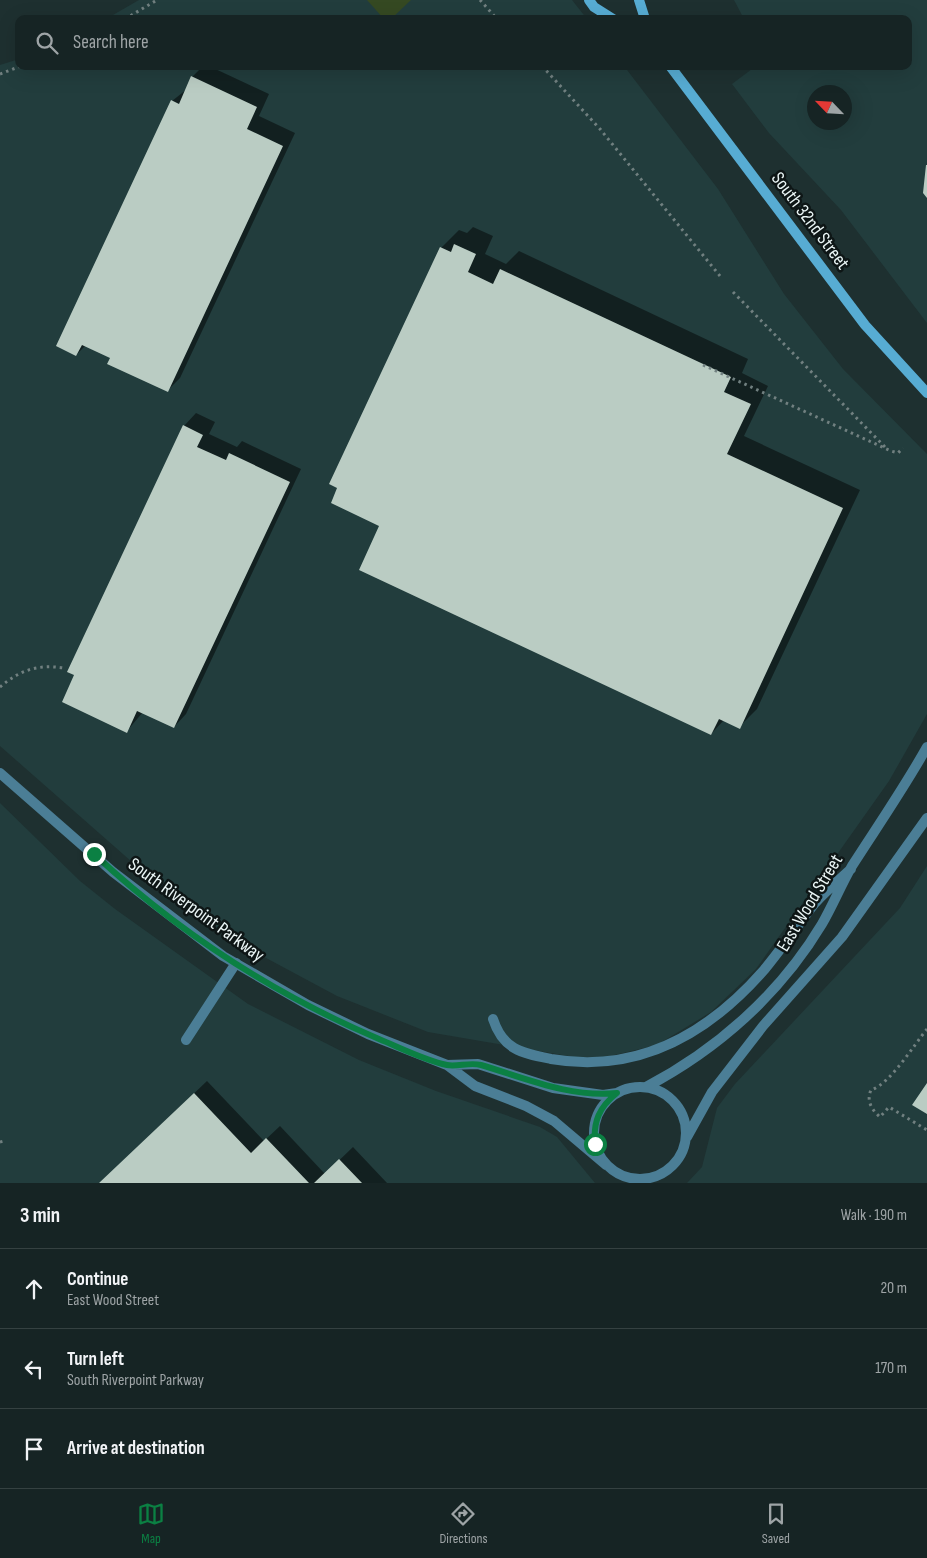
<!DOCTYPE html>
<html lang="en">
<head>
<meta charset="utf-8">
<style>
  body { margin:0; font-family:"Sofia Sans Condensed",sans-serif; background:#1f2c2c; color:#f1f3f6 }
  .compass { position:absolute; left:807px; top:85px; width:45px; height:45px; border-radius:50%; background:#162424; box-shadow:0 5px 20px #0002; rotate:295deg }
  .stop { position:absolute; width:15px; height:15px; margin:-11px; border:4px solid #0b8043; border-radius:50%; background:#fff }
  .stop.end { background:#0b8043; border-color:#fff; box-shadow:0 1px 5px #0008 }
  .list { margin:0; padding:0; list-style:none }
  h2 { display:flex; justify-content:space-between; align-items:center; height:65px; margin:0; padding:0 20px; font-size:21px }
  h2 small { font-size:16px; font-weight:400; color:#9ea4a6 }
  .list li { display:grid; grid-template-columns:32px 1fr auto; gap:15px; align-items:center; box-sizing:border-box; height:80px; padding:0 20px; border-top:1px solid #354141 }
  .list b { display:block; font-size:19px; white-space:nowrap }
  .list p { margin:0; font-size:16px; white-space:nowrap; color:#9ea4a6 }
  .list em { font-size:16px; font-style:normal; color:#9ea4a6 }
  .icon { flex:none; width:28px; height:28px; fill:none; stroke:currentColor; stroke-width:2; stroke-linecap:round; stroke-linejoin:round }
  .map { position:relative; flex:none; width:927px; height:1183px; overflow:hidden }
  .search { position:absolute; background:#162424; box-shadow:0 5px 20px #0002; left:15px; right:15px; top:15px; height:55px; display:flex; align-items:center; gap:12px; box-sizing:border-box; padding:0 18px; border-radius:10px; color:#9ea4a6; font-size:19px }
  .sheet { height:305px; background:#162424 }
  nav { display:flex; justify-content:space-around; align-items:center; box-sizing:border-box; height:70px; border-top:1px solid #354141; background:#162424; font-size:14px; color:#9ea4a6 }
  nav a { display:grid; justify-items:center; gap:2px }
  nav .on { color:#0b8043 }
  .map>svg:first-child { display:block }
  .built { fill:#223d3d; fill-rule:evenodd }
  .green { fill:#354922 }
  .shadow { fill:#0007 }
  .building { fill:#baccc3 }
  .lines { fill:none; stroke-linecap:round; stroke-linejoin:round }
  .path { stroke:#718080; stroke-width:3; stroke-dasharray:2.5 4; stroke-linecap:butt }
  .lane { stroke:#4b7e96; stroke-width:10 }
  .street { stroke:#4b7e96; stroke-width:10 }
  .secondary { stroke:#57acd3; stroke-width:10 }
  .route { stroke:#0b8043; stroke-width:6 }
  .labels { text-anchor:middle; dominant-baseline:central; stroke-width:5; stroke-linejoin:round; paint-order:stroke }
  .street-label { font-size:19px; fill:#ebf6f6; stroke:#0e1616 }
</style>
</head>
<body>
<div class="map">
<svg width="927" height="1183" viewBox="0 0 927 1183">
  <rect width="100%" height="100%" fill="#1e3030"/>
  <!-- built -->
  <path class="built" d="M139 0H572L587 19H106Z
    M734 0H927V323L841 210 769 133 732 84 756 66H908V19H744ZM814 92H844V122H814Z
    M19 59V66H624L718 189 784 294 843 369 927 454V714L889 781 756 969 711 1012 657 1045 606 1057H574L428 1032 337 996 238 943 173 898 0 746V65Z
    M0 803 80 881 115 909 248 1004 359 1060 436 1091 540 1127 557 1137 595 1183H0Z
    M927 866V1183H687L702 1167 717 1108 735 1084 900 908Z"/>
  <!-- green -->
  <path class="green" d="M367 0H411L391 19H384Z"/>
  <!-- shadow -->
  <path class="shadow" d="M203 66H209L269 94 259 116 295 133 180 378 167 391 112 357 86 345 76 355 172 101 187 89 192 77Z
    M473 227 493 236 485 254 506 264 519 251 748 359 742 373 768 386 744 436 860 490 757 709 739 727 724 720 711 734 381 525 441 248 459 230 467 233Z
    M196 413 215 422 209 434 237 447 242 441 301 469 186 714 174 727 143 712 127 731 184 426Z
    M207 1081 264 1141 280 1126 325 1174 353 1147 387 1183H100Z"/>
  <!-- building -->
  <path class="building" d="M191 76 257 107 247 129 283 146 168 392 107 364 110 358 82 345 76 356 56 346 171 100 179 104Z
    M926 165H927V198L923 193Z
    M454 244 476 254 468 272 493 284 500 269 731 377 724 392 751 404 727 454 843 508 740 729 719 719 711 735 359 570 379 526 331 503 337 488 329 484 440 247 451 252Z
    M183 425 203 435 197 447 226 460 229 453 290 482 174 728 137 711 127 733 62 702 74 675 67 672Z
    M927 1083V1114L912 1105Z
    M194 1093 251 1153 266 1138 309 1183H99Z
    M339 1159 362 1183H314Z"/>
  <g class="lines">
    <!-- path -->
    <path class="path" d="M480 0 497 19
      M125 19 157 0
      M542 66 600 129 720 276
      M0 74 21 66
      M733 292 885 447
      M703 365 891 451 898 453 903 448
      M0 687C20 670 38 664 64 668
      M927 1029C914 1045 890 1084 871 1090 866 1101 872 1110 880 1117L889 1107 927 1130
      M0 1142 4 1141"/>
    <!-- lane -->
    <path class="lane" d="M186 1040 236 963"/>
    <!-- street -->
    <path class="street" d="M0 773 113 872 223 956 308 1005 368 1034 447 1065 475 1086 526 1106 554 1121 606 1165
      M493 1019C503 1050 522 1053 551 1059 638 1074 708 1034 764 970 782 948 798 925 815 903 826 891 839 880 851 869
      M447 1065 478 1064 553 1088 603 1095 617 1093
      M594 1133a46 46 0 1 1 92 0a46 46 0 1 1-92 0Z
      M646 1087C718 1049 780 994 822 924 833 905 841 885 852 866 877 827 904 788 927 747
      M687 1137 712 1092 763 1026 842 937 927 818"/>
    <!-- secondary -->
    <path class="secondary" d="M589 0 594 7 613 19
      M639 0 645 19
      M670 66 865 325 927 393"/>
  </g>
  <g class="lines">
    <!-- route -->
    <path class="route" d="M94 854C177 931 275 995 379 1039 401 1048 424 1060 447 1065 457 1067 470 1062 481 1065 525 1078 570 1098 617 1093 599 1107 593 1122 595 1144"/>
  </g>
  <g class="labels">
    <!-- street labels -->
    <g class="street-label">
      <text transform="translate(810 221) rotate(53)">South 32nd Street</text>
      <text transform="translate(810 903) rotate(-59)">East Wood Street</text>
      <text transform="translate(196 910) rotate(36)">South Riverpoint Parkway</text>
    </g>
  </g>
</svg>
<svg class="compass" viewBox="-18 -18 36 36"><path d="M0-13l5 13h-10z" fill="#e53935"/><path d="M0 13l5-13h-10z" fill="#9ea4a6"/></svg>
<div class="stop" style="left:595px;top:1144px"></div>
<div class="stop end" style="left:94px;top:854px"></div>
<div class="search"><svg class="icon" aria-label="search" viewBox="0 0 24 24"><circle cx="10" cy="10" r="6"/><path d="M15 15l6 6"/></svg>Search here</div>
</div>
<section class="sheet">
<h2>3 min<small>Walk · 190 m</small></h2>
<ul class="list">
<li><svg class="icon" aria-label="ahead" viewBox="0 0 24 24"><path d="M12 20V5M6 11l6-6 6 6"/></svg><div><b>Continue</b><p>East Wood Street</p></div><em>20 m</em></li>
<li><svg class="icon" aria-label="left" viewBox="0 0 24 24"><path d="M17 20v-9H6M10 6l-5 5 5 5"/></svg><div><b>Turn left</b><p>South Riverpoint Parkway</p></div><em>170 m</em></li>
<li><svg class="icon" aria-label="arrive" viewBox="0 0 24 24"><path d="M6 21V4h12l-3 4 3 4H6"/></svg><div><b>Arrive at destination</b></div></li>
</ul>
</section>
<nav>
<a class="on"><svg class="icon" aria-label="map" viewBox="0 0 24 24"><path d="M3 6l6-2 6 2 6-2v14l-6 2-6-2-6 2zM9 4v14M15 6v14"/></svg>Map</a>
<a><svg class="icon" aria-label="directions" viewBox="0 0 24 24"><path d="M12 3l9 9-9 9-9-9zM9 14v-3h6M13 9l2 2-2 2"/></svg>Directions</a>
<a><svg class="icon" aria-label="saved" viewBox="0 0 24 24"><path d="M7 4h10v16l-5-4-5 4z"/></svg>Saved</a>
</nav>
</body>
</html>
